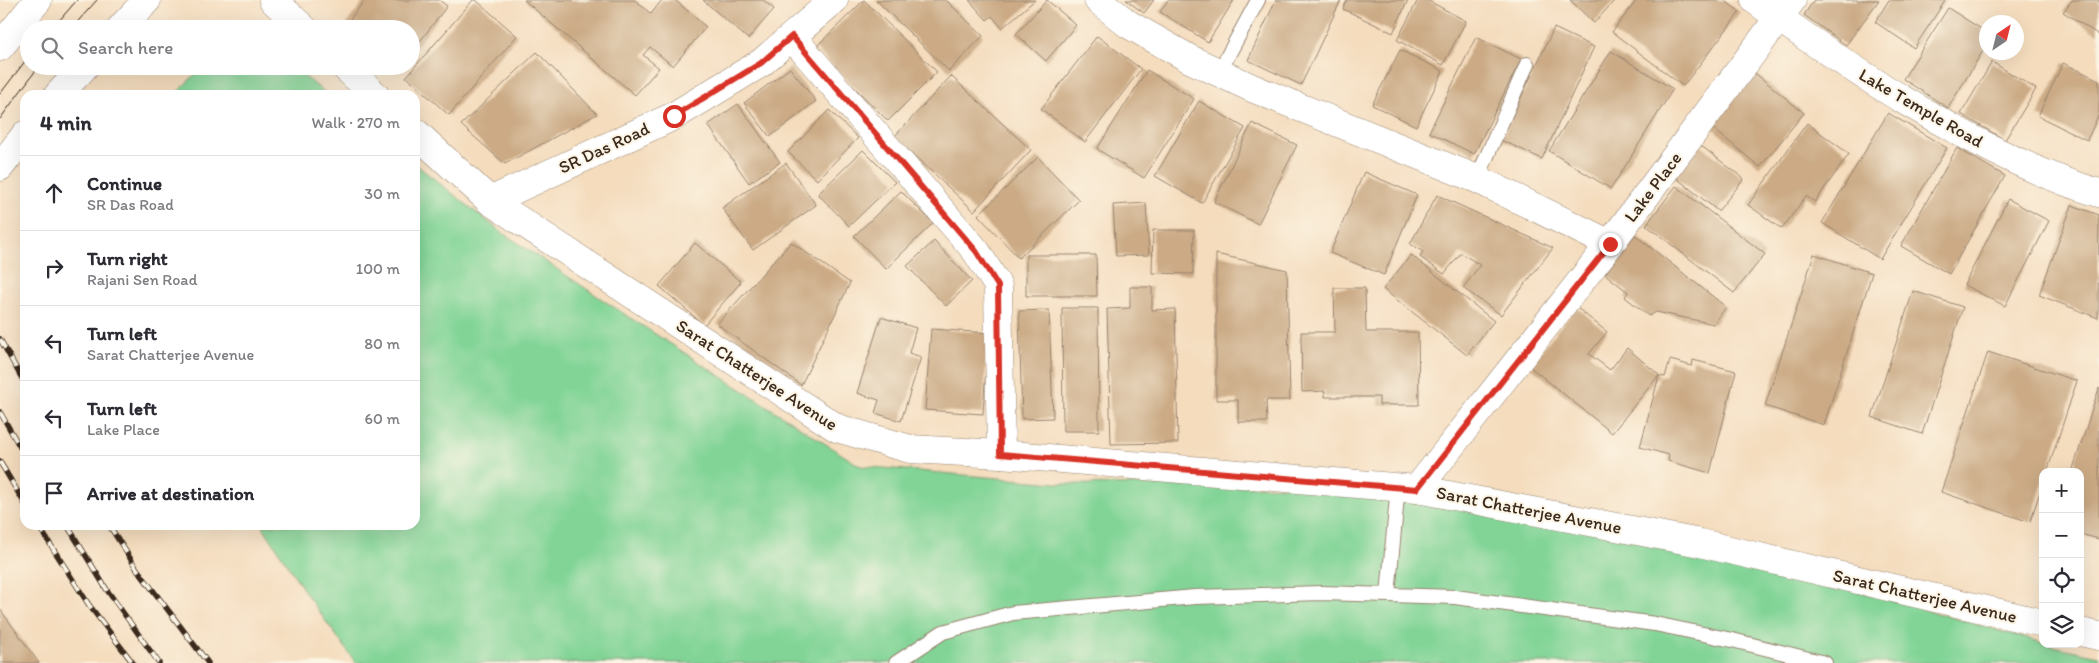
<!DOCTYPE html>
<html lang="en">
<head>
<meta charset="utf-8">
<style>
  body { margin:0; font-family:Itim,sans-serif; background:#f7f7f7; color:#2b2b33 }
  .controls { position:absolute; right:15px; bottom:15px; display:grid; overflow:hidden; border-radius:10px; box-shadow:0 5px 20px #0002 }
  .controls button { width:45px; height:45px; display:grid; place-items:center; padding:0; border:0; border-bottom:1px solid #e1e1e2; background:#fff; color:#2b2b33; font:25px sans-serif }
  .compass { position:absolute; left:1979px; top:15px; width:45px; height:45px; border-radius:50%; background:#fff; box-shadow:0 5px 20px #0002; rotate:35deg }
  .stop { position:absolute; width:15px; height:15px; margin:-11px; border:4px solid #d93025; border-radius:50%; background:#fff }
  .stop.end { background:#d93025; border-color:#fff; box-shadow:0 1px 5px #0008 }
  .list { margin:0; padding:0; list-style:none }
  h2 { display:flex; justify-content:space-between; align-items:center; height:65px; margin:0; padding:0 20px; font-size:21px }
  h2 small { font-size:16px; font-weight:400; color:#7c7c81 }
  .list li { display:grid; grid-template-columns:32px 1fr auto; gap:15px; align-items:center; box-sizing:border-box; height:75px; padding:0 20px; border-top:1px solid #e1e1e2 }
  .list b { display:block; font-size:19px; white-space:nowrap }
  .list p { margin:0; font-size:16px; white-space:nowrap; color:#7c7c81 }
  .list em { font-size:16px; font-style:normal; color:#7c7c81 }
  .icon { flex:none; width:28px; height:28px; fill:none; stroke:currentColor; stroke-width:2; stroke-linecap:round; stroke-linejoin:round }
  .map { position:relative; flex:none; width:2099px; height:663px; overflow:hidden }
  .search { position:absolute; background:#fff; box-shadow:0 5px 20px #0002; left:20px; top:20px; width:400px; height:55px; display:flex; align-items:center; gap:12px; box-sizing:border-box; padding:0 18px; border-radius:28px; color:#7c7c81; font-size:19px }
  .panel { position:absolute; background:#fff; box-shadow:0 5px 20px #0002; left:20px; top:90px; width:400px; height:440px; border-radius:15px }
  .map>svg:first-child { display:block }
  .green { fill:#81d496; stroke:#5e7f5a }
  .building { fill:#cbaa85 }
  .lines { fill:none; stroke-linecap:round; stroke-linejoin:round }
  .service-casing { stroke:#98836e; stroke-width:16 }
  .minor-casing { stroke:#98836e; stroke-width:29 }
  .tertiary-casing { stroke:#98836e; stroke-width:29 }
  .primary-casing { stroke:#98836e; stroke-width:29 }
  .service { stroke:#fff; stroke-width:14 }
  .minor { stroke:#fff; stroke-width:28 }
  .tertiary { stroke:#fff; stroke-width:28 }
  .primary { stroke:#fff; stroke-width:28 }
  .tram { stroke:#3b2a1e; stroke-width:1 }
  .rail-casing { stroke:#3b2a1e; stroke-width:5.5 }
  .rail { stroke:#fcf5e5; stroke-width:4; stroke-dasharray:11; stroke-linecap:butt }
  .route { stroke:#d93025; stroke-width:6 }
  .labels { text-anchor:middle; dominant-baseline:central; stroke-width:4; stroke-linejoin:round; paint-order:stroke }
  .street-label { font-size:18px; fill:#3b2a1e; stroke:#fcf5e5 }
</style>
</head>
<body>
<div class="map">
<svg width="2099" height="663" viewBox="0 0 2099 663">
  <rect width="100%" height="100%" fill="#fcf5e5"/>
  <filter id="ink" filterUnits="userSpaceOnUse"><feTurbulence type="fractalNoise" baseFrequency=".02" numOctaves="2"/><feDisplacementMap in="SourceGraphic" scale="10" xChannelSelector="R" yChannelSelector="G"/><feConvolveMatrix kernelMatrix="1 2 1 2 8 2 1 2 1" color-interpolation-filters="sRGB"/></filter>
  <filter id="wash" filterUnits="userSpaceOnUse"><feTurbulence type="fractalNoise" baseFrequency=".0096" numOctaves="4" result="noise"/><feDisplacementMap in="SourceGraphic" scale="20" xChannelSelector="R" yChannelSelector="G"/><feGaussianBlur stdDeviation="1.12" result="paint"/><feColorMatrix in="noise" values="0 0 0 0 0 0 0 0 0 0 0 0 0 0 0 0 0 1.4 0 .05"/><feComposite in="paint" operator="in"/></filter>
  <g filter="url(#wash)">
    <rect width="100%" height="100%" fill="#f4dcbd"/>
    <!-- green -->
    <path class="green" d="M203 66H291L328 95H175Z
      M415 164 500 231 618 310 860 466 1067 484 1398 488 1661 536 2043 643V644L2099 656V663H356L307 595 262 525H415Z"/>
    <g id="blocks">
      <!-- building -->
      <path class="building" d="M365 0H439L447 6 411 53V29H354L347 23Z
        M473 0H476L517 36 449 115 406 77Z
        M524 0H635L651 14 662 0H675L706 27 673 66 650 47 643 55 659 68 635 95Z
        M703 0H763L774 9 748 39Z
        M864 0 937 72 888 121 815 48Z
        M876 0H946L983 36 949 71Z
        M969 0H1035L1002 28 992 16 987 20Z
        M1047 0 1076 25 1046 61 1016 34Z
        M1126 0H1154L1144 13Z
        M1168 0H1234L1208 42 1160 12Z
        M1276 0H1341L1301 85 1248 60Z
        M1347 0H1408L1393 33 1343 9Z
        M1418 0H1427L1466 21 1443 65 1397 40Z
        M1570 0H1615L1594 23Z
        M1637 0H1724L1740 12 1683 86 1612 32Z
        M1814 0H1879L1846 45 1804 15Z
        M1889 0H1944L1945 1 1914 48 1875 22Z
        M2072 0H2099V35L2063 12Z
        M1948 8 1986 32V46L1948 108 1903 79Z
        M1554 28 1594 47 1542 159 1501 140Z
        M1097 36 1141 69 1085 142 1041 109Z
        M1476 37 1521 59 1474 154 1429 132Z
        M1400 50 1443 71 1416 126 1372 105Z
        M1611 51 1673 89 1611 189 1549 151Z
        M537 52 597 114 505 164 461 125Z
        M1992 62 2036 89 2005 140 1961 114Z
        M2063 63 2099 80V114L2087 140 2038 116Z
        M790 68 816 101 770 137 744 103Z
        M1147 70 1194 99 1144 178 1097 149Z
        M1755 73 1804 113 1760 167 1711 127Z
        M951 76 1031 150 974 211 894 137Z
        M1199 101 1245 128 1202 203 1155 176Z
        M738 104 780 162 749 183 708 125Z
        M829 110 858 138 817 180 788 152Z
        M1888 113 1947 148 1880 259 1822 223Z
        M1252 123 1297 145 1258 224 1214 202Z
        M1807 123 1849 154 1815 202 1806 196 1782 229 1748 205Z
        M1695 141 1744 179 1718 211 1670 173Z
        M1957 148 2005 176 1949 274 1901 246Z
        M863 150 895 182 849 226 818 194Z
        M1038 157 1079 200 1019 258 978 215Z
        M786 163 816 205 753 250 722 208Z
        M1364 172 1417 195 1384 275 1330 253Z
        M1676 186 1765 254 1734 293 1646 225Z
        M901 191 933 223 886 269 854 236Z
        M1437 195 1553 248 1501 315 1463 288 1480 265 1461 253 1444 274 1420 257 1423 251 1410 244Z
        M2008 199 2049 221 2005 306 1964 285Z
        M1146 203 1149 255 1116 256 1113 205Z
        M2072 205 2099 215 2098 318 2039 295Z
        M1153 230H1194L1193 274 1152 273Z
        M1635 235 1726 307 1714 324 1656 312 1649 316 1625 297 1628 292 1605 274Z
        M934 241 972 281 946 306 907 266Z
        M791 242 850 283 801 385 717 324Z
        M695 243 741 282 704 325 659 286Z
        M1216 254 1287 270 1290 400H1266L1267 422H1238V400H1216Z
        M1814 254 1872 273 1824 425 1765 406Z
        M1026 255H1096L1097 296H1026Z
        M1411 255 1494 321 1467 355 1383 289Z
        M1130 287H1152V310L1175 309 1178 443 1111 444 1107 309 1130 308Z
        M1334 288H1365L1366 332H1418L1419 405H1379V397H1325V391L1302 392 1301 332H1335Z
        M1913 291 1963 307 1922 434 1872 417Z
        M1576 307 1607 332 1589 354 1610 370 1627 348 1659 375 1612 433 1529 366Z
        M1062 308H1098L1099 431H1063Z
        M1049 310 1053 418 1022 419 1019 311Z
        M881 317 916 328 909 353 921 357 901 421 875 413 879 400 857 393Z
        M931 329 988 333 983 414 925 410Z
        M1988 352 2077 381 2047 472H2043V483L2030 522 1941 492Z
        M1670 360 1692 366 1693 360 1736 371 1710 473 1668 461 1669 455 1640 447 1659 376 1665 377Z
        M2099 388V539L2080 534V472H2072Z
        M0 609 39 663H0Z"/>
    </g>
  </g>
  <g filter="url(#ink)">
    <use href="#blocks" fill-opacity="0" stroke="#98836e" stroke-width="1"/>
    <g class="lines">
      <!-- service casing -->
      <g class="service-casing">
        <path id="service" d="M1219 72 1258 0
          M1477 179 1527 64
          M1388 595 1398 486
          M896 663 943 632 1013 613 1195 597 1322 593 1455 597 1655 624 1732 640 1825 663"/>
      </g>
      <!-- minor casing -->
      <g class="minor-casing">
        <path id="minor" d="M1098 0 1128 24 1190 59 1252 88 1477 179 1610 244
          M1755 0C1801 35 1850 67 1900 98 1963 135 2029 172 2099 193
          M792 37 976 251 998 286 1001 454
          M490 201 674 116 761 63 834 0
          M1417 489 1610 244 1792 0"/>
      </g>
      <!-- tertiary casing -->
      <g class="tertiary-casing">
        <path id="tertiary" d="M273 0 304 29
          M344 66 375 95
          M415 132 490 201 837 428 910 449 1001 454 1417 489 1700 543 2043 623
          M2080 632 2099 636"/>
      </g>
      <!-- primary casing -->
      <g class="primary-casing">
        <path id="primary" d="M120 29 147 0
          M0 47 38 0
          M58 95 85 66
          M0 167 25 135"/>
      </g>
      <!-- service -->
      <use href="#service" class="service"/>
      <!-- minor -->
      <use href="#minor" class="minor"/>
      <!-- tertiary -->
      <use href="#tertiary" class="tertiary"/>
      <!-- primary -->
      <use href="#primary" class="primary"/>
      <!-- tram -->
      <path class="tram" d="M52 29 77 0
        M71 29 97 0
        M0 94 29 56
        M0 119 39 66"/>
      <!-- rail casing -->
      <g class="rail-casing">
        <path id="rail" d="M0 339 25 384
          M0 412 25 456
          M0 462 25 504
          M38 525 89 605 133 663
          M67 525 107 590 159 663
          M109 525 137 569 208 663"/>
      </g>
      <!-- rail -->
      <use href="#rail" class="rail"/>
    </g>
  </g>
  <g class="lines" filter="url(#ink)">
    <!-- route -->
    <path class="route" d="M674 116 761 63 792 36 976 251 998 286 1000 454 1417 489 1610 244"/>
  </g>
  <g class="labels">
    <!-- street labels -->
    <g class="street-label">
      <text transform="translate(1921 108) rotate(30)">Lake Temple Road</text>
      <text transform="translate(604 148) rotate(-25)">SR Das Road</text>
      <text transform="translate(1653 187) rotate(-53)">Lake Place</text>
      <text transform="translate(757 375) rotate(33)">Sarat Chatterjee Avenue</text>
      <text transform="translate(1529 510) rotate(11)">Sarat Chatterjee Avenue</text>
      <text transform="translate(1925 596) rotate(13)">Sarat Chatterjee Avenue</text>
    </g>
  </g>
</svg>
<div class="controls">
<button>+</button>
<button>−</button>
<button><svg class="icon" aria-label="locate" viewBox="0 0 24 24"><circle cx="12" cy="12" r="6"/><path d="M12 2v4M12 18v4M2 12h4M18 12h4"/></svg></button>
<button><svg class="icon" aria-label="layers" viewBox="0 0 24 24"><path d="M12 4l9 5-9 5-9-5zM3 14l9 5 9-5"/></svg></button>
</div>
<svg class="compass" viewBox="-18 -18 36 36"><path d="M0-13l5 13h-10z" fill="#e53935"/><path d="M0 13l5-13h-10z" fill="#7c7c81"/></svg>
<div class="stop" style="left:674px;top:116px"></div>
<div class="stop end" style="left:1610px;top:244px"></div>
<div class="search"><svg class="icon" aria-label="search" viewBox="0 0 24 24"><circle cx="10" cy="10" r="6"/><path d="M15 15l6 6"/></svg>Search here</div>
<section class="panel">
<h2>4 min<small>Walk · 270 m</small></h2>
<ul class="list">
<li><svg class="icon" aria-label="ahead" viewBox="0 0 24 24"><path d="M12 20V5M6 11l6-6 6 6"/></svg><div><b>Continue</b><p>SR Das Road</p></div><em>30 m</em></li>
<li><svg class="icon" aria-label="right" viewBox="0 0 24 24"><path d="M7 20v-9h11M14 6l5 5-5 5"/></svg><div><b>Turn right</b><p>Rajani Sen Road</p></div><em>100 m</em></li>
<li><svg class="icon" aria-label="left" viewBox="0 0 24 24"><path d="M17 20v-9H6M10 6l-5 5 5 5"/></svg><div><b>Turn left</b><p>Sarat Chatterjee Avenue</p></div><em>80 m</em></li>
<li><svg class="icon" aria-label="left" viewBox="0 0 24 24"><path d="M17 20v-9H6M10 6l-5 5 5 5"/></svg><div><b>Turn left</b><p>Lake Place</p></div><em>60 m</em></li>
<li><svg class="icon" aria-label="arrive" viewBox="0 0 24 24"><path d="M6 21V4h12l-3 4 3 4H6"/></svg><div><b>Arrive at destination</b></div></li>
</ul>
</section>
</div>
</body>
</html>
